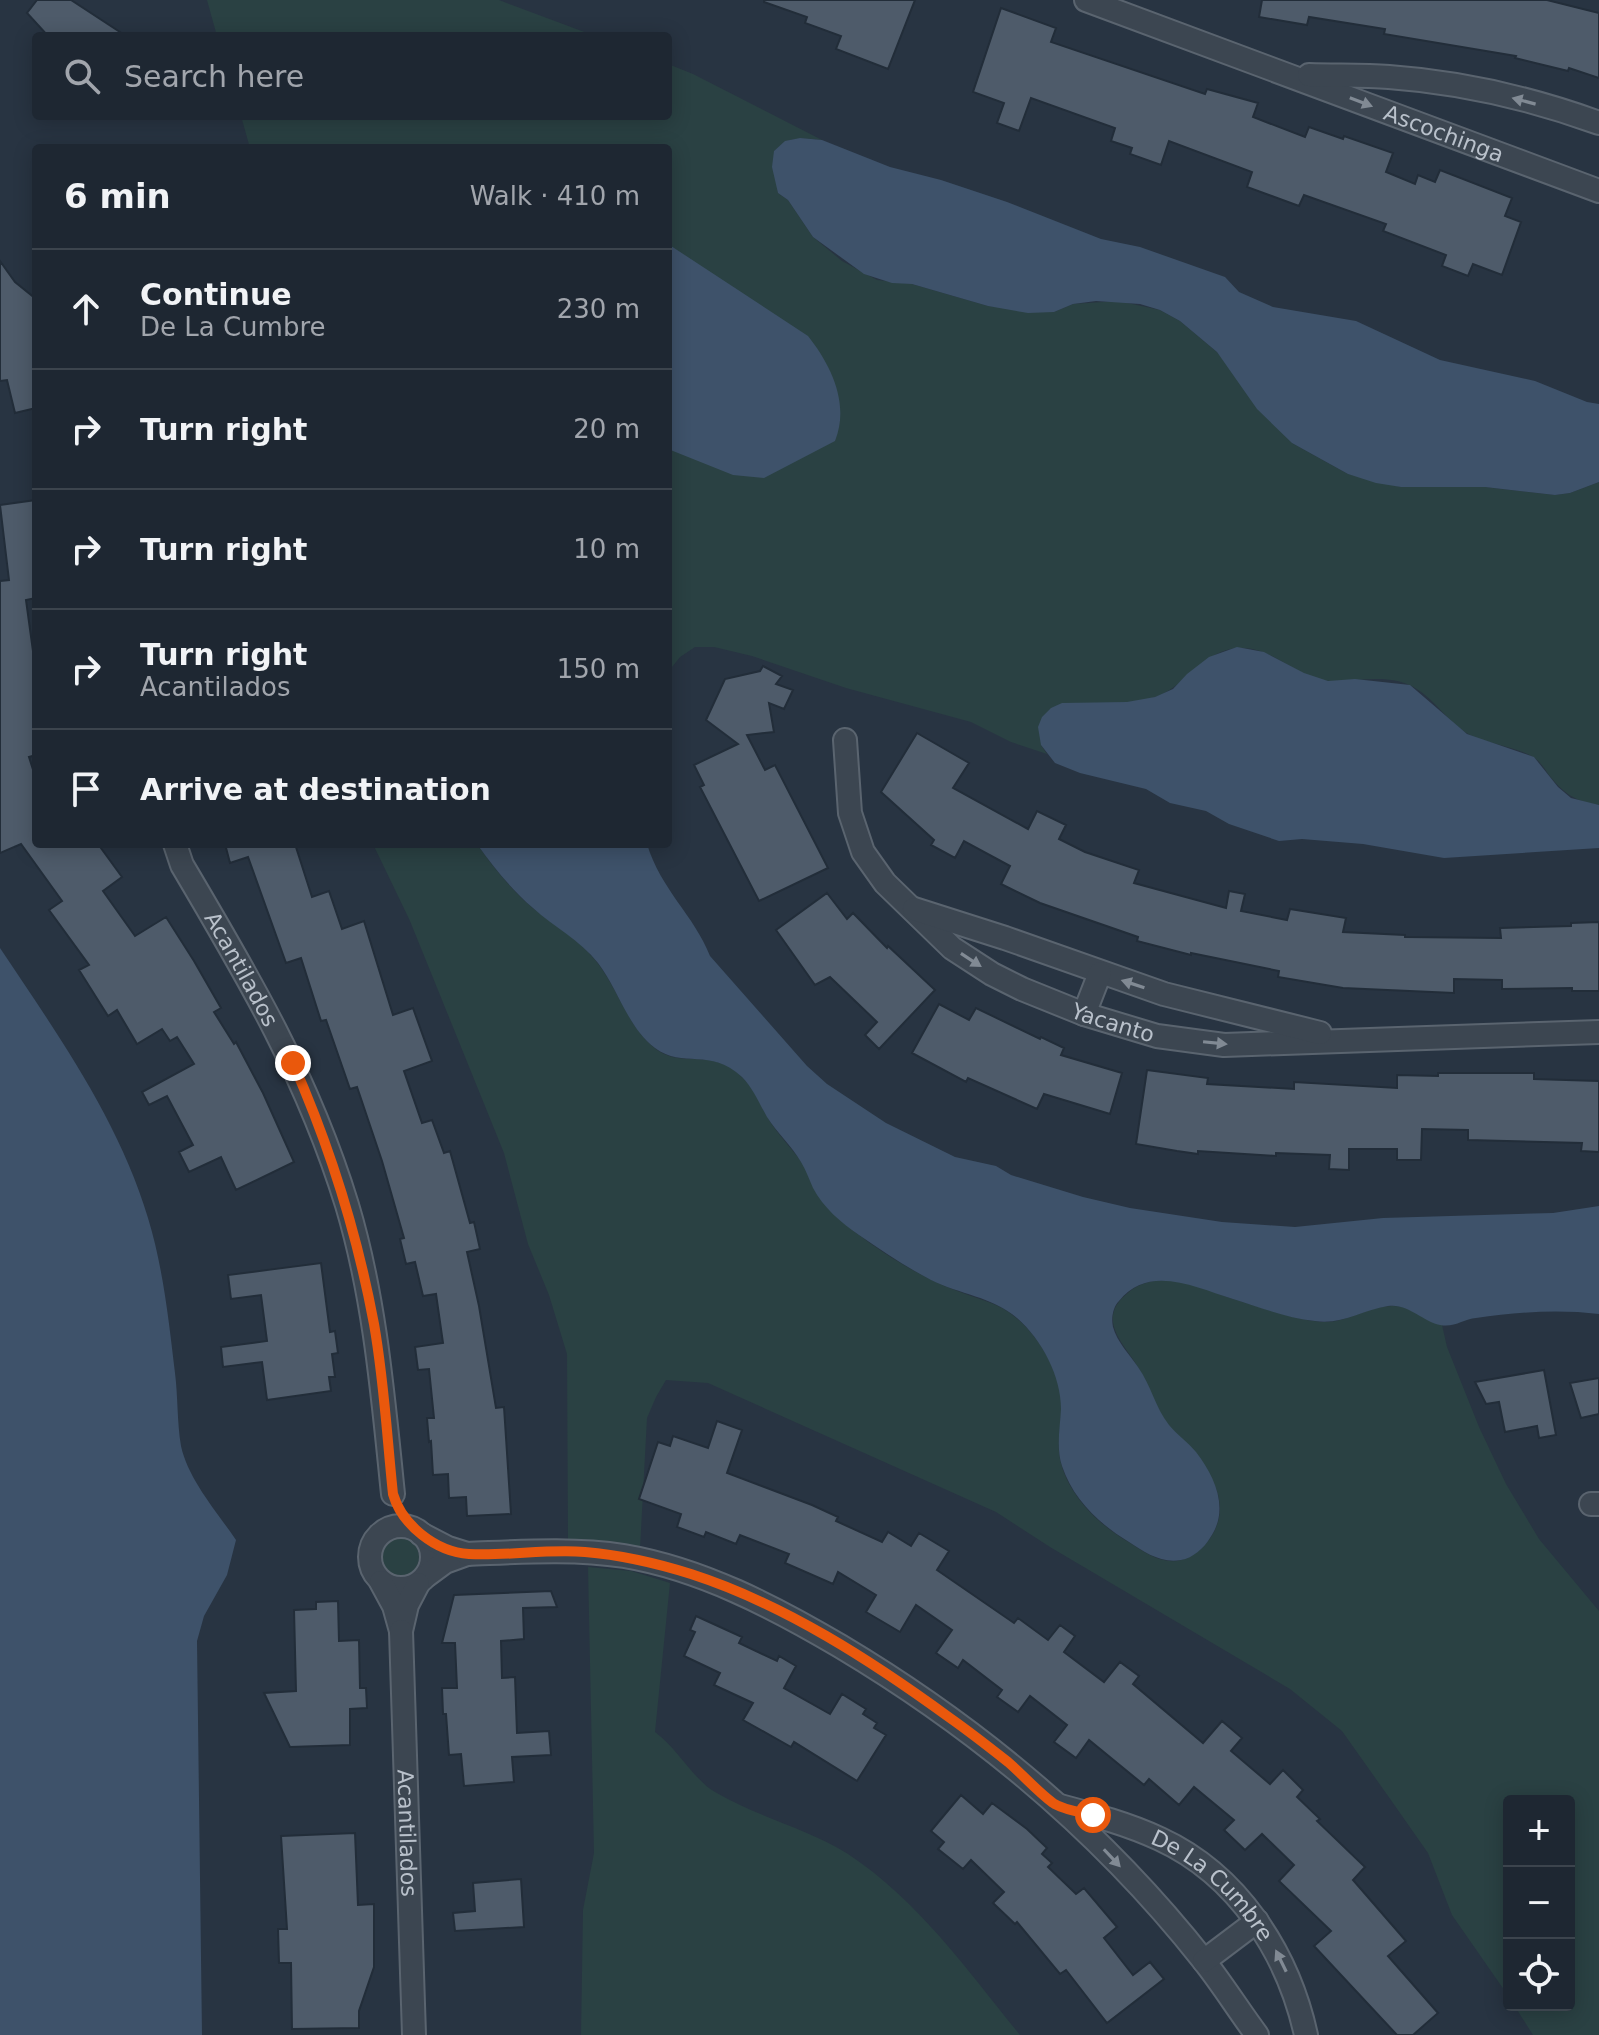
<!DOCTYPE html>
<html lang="en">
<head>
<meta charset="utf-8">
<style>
  body { margin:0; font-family:"DejaVu Sans",sans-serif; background:#2b333e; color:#f1f3f6 }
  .controls { position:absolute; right:24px; bottom:24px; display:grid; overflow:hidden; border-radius:8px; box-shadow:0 4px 20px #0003 }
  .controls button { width:72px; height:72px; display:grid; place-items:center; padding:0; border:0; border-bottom:2px solid #3c444d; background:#1e2732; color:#f1f3f6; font:40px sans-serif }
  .stop { position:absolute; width:24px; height:24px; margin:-18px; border:6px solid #ea580c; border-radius:50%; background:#fff }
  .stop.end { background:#ea580c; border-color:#fff; box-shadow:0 2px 8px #0008 }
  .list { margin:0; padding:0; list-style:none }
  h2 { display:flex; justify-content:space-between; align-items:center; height:104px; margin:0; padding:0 32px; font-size:34px }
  h2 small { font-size:26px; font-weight:400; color:#a1a5ac }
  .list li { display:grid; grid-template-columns:52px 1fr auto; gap:24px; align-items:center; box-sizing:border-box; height:120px; padding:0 32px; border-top:2px solid #3c444d }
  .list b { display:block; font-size:30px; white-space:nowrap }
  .list p { margin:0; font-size:26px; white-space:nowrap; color:#a1a5ac }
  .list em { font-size:26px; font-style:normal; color:#a1a5ac }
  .icon { flex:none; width:44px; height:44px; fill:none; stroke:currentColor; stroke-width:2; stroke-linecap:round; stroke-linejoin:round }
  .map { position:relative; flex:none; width:1599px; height:2035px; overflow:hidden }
  .search { position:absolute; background:#1e2732; box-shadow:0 4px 20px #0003; left:32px; top:32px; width:640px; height:88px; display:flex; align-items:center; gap:20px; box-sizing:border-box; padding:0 28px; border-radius:8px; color:#a1a5ac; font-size:30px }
  .panel { position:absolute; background:#1e2732; box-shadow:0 4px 20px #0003; left:32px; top:144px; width:640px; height:704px; border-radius:8px }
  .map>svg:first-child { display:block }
  .green { fill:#2a4143 }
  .water { fill:#3e526a }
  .building { fill:#4e5b6a; stroke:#222d39; stroke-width:2 }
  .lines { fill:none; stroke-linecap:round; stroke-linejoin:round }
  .minor-casing { stroke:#5a646f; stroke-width:26 }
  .minor { stroke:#3c4651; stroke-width:22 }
  .oneway { fill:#818a94 }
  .route { stroke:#ea580c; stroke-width:10 }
  .labels { text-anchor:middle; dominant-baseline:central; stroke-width:6; stroke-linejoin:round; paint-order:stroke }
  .street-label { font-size:22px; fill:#b9c1cb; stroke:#202b37 }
</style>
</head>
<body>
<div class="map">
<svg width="1599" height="2035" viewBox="0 0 1599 2035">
  <rect width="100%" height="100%" fill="#283442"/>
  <!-- green -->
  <path class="green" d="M207 0H499L595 36H217Z
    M668 64 693 74 822 140C801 138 791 135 774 151L778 193 788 200 813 237 842 261 877 280 912 284 988 306 1054 312 1073 304 1118 301 1160 310 1180 321 1217 352 1292 443 1348 474 1401 487H1485L1555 495 1570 493 1599 482V805C1576 802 1563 793 1549 775 1545 769 1539 760 1533 757 1515 746 1490 745 1470 735 1447 723 1433 695 1409 685 1385 674 1355 682 1331 681 1298 680 1274 647 1240 648 1204 649 1188 684 1158 696 1130 707 1092 703 1062 703L1041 745 1047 754 1011 742 971 722 846 688 752 656 714 647H695L680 657 668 672V148H250L241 116H668Z
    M373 844H477C494 868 511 890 534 909 556 927 582 941 599 965 619 992 630 1030 657 1050 684 1069 713 1046 744 1079 756 1091 762 1109 771 1123 781 1138 793 1150 803 1164 820 1188 832 1215 855 1232 886 1256 924 1279 960 1292 980 1300 999 1303 1015 1317 1038 1335 1058 1369 1061 1398 1063 1419 1056 1439 1060 1459 1068 1496 1099 1525 1130 1543 1144 1552 1160 1563 1177 1561 1191 1559 1204 1548 1211 1537 1239 1493 1195 1456 1169 1426 1156 1409 1151 1390 1141 1372 1126 1344 1093 1320 1129 1292 1145 1279 1166 1279 1186 1282 1200 1285 1214 1293 1227 1297 1249 1304 1271 1311 1293 1317 1307 1320 1323 1324 1336 1321 1355 1317 1375 1305 1394 1306 1410 1306 1427 1320 1442 1325L1447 1347 1479 1427 1506 1484 1539 1539 1599 1611V2035H1533L1514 2005H1569V1801H1509V1997L1452 1915 1428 1853 1393 1803 1342 1731 1290 1689 1050 1547 996 1512 708 1383 666 1380 656 1397 647 1418 640 1549 568 1540 567 1354 549 1295 528 1244 504 1153 410 921Z
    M377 1557a21 21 0 1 1 42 0a21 21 0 1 1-42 0Z
    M588 1567 631 1571 670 1583 655 1732C677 1748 694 1780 715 1792 757 1817 807 1828 848 1854 919 1901 967 1970 1020 2035H581L583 1910 594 1853Z"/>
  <!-- water -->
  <path class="water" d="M800 138 822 140 890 167 941 180 1007 202 1101 239 1140 247 1225 277 1239 292 1273 307 1356 321 1440 360 1535 381 1587 402 1599 404V482L1570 493 1555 495 1485 487H1401L1376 483 1348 474 1292 443 1257 409 1217 352 1180 321 1160 310 1140 304 1096 301 1073 304 1054 312 1028 313 988 306 912 284 892 283 864 274 813 237 788 200 778 193 772 167 774 151 785 141Z
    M668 244 808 336C831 365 850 404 835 441L764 478 733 475 668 449Z
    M1237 647 1264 652 1304 673 1328 681 1355 679 1410 685 1467 734 1534 757 1558 787 1571 798 1599 805V848L1444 858 1363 844 1302 839 1279 841 1229 824 1206 811 1170 803 1146 789 1080 773 1055 763 1041 745 1038 727 1042 717 1051 708 1062 703 1127 702 1155 697 1173 689 1187 674 1209 657Z
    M477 844H647C661 890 694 915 710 956L807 1066 827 1084 886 1123 955 1157 996 1166 1011 1175 1083 1197 1130 1208 1222 1222 1295 1227 1383 1218 1553 1213 1599 1206V1314C1559 1309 1516 1312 1476 1318 1464 1319 1454 1328 1440 1325 1422 1321 1408 1303 1388 1306 1362 1310 1342 1325 1315 1321 1287 1318 1259 1307 1233 1299 1197 1288 1149 1263 1119 1301 1113 1307 1111 1318 1113 1327 1117 1342 1130 1355 1138 1367 1151 1385 1155 1407 1169 1425 1177 1435 1188 1442 1196 1452 1215 1477 1230 1509 1210 1538 1204 1548 1193 1558 1181 1560 1162 1564 1144 1552 1129 1542 1099 1524 1073 1499 1062 1466 1056 1448 1060 1428 1061 1409 1061 1376 1042 1340 1017 1318 993 1297 959 1294 931 1280 906 1267 882 1251 859 1235 841 1223 823 1207 813 1188 809 1179 806 1170 801 1162 792 1146 777 1133 767 1117 759 1103 753 1088 742 1077 710 1047 683 1069 655 1048 628 1028 618 989 598 963 580 940 554 927 533 908 511 889 494 868 477 844Z
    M0 948C56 1032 119 1120 148 1218 163 1267 169 1322 175 1373 178 1397 177 1422 181 1446 188 1479 217 1512 236 1540L227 1575 204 1616 197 1641 202 2035H0Z"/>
  <!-- building -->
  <path class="building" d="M37 0H71L126 36H48L27 13Z
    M764 0H915L888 69 836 49 841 36 805 23 807 17 764 2Z
    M1262 0H1547L1599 13V78L1569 68 1568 71 1515 58 1516 56 1384 34 1385 29 1309 17 1307 25 1259 17Z
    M1001 8 1056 28 1051 42 1205 94 1207 89 1258 103 1253 117 1305 137 1309 127 1343 139 1344 136 1393 153 1386 172 1415 184 1418 175 1435 182 1440 170 1512 198 1505 216 1521 222 1502 275 1473 264 1468 276 1442 266 1446 255 1383 231 1386 224 1304 195 1299 206 1247 187 1252 172 1169 141 1161 165 1130 154 1132 148 1111 141 1115 128 1031 98 1019 131 997 123 1004 103 973 92Z
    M0 261 15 282 36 299V408L15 413 7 380 0 381Z
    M36 500V598L26 600 33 651H36V755L29 757 36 779V844H98L122 877 103 891 135 936 166 917 194 961 221 1008 214 1012 234 1044 236 1042 263 1093 294 1162 236 1190 221 1157 189 1172 179 1152 193 1145 167 1096 149 1105 142 1092 194 1064 177 1037 170 1041 162 1029 137 1044 117 1010 108 1016 79 970 89 965 49 910 62 901 21 844 0 853V581L9 580 0 505Z
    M763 666 782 676 776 684 793 690 784 709 769 703 774 732 747 735 765 770 775 765 828 868 759 901 700 787 704 785 694 765 738 744 706 720 725 679 760 671Z
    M917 733 969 763 953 788 1028 829 1037 811 1066 825 1059 839 1085 852 1139 870 1134 883 1226 908 1229 891 1245 894 1241 911 1287 920 1290 909 1346 918 1343 932 1405 935V937L1501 938 1500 928 1571 926V923L1599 922V991H1572V988L1502 989V980L1454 979V993L1343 988 1278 977 1279 971 1191 953V955L1137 941 1138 937 1040 903 1001 884 1010 866 964 841 955 858 931 845 934 840 881 792Z
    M225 844H295L312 897 329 891 342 929 364 921 393 1015 413 1008 432 1061 404 1071 422 1123 432 1120 444 1153 450 1151 470 1223 474 1222 480 1249 467 1252 479 1306 496 1408 504 1407 511 1514 467 1516 466 1497 449 1498 448 1474 433 1475 431 1441 429 1442 427 1418H434L429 1369 418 1370 415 1347 443 1343 436 1294 423 1296 415 1262 406 1264 400 1239 404 1238 382 1161 357 1087 350 1089 326 1020 321 1021 301 958 286 963 248 857 230 863Z
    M827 893 847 919 853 913 887 948 888 946 935 990 879 1049 865 1035 877 1022 830 977 815 985 776 930Z
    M939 1004 969 1020 976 1008 1040 1039 1041 1037 1064 1048 1061 1055 1122 1073 1110 1114 1044 1094 1037 1109 968 1078 966 1082 912 1053Z
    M1147 1070 1208 1078 1207 1084 1294 1089V1082L1397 1088V1075L1438 1076V1073H1534V1079L1599 1081V1152L1581 1151 1582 1143 1468 1140V1130L1422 1129 1421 1160H1397V1149H1349V1170L1329 1169 1330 1155 1276 1153V1156L1198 1151V1154L1177 1151 1136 1144Z
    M321 1263 330 1332 335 1331 338 1353 332 1354 335 1377H329L331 1391 267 1400 262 1362 223 1367 221 1347 267 1341 261 1295 231 1299 228 1275Z
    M1544 1370 1556 1435 1539 1438 1537 1426 1505 1432 1499 1402 1486 1404 1475 1382Z
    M1599 1378V1414L1581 1418 1570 1383Z
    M717 1421 742 1430 727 1473 812 1505 838 1517 836 1521 882 1542 888 1532 911 1546 919 1533 949 1551 937 1570 1014 1623 1018 1618 1048 1640 1060 1625 1075 1636 1064 1652 1104 1682 1120 1662 1139 1676 1133 1684 1203 1743 1222 1721 1242 1738 1231 1751 1270 1784 1283 1770 1303 1790 1297 1797 1320 1819 1317 1821 1365 1867 1353 1880 1406 1941 1388 1956 1438 2013 1413 2035H1397L1314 1946 1331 1931 1279 1881 1294 1865 1262 1834 1245 1850 1224 1830 1234 1820 1194 1787 1179 1805 1149 1779 1144 1785 1089 1740 1076 1758 1054 1742 1067 1725 1030 1696 1018 1712 997 1697 1002 1690 963 1660 958 1668 936 1653 952 1630 916 1605 900 1632 866 1612 876 1595 838 1572 833 1584 785 1563 789 1554 740 1535 736 1544 706 1532 704 1537 677 1527 681 1514 639 1499 658 1442 670 1446 673 1436 708 1448Z
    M551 1591 557 1607 523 1608 524 1639 501 1641 502 1678 515 1677 517 1733 549 1731 551 1755 512 1757 514 1782 464 1786 461 1754 449 1755 446 1714H443L442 1688H457L455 1643H442L454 1595Z
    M338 1601 339 1641 359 1640 360 1688H366L367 1708 350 1709V1745L290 1747 264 1693 296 1691 294 1610 316 1609V1602Z
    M696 1616 742 1637 739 1643 777 1661 779 1656 796 1666 784 1688 830 1714 842 1694 866 1709 863 1714 877 1723 874 1728 886 1735 857 1781 794 1742 791 1747 743 1720 753 1703 714 1685 720 1673 684 1656 695 1632 690 1630Z
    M961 1795 983 1814 992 1803 1027 1829 1047 1848 1042 1854 1052 1863 1048 1867 1076 1894 1084 1888 1117 1927 1104 1938 1133 1975 1150 1962 1164 1979 1107 2023 1066 1970 1060 1974 1017 1922 1015 1924 993 1903 1004 1892 971 1860 963 1869 938 1849 944 1842 931 1831Z
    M355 1833 358 1905 374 1904V1967L359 2011V2028L292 2029 291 1963H279L278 1929H287L281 1836Z
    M521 1879 524 1927 455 1931 453 1913 475 1911 473 1883Z"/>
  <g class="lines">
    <!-- minor casing -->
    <g class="minor-casing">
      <g id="minor">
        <path id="s1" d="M1086 0 1599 191"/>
        <path d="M1309 75C1336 76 1363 75 1389 77 1459 82 1533 99 1599 123"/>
        <path id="s2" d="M845 740 850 813 863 852 885 883 952 948 992 974 1022 989 1084 1014 1157 1036 1224 1045 1599 1032"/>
        <path id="s3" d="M175 844 182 865C249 978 308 1078 347 1205 375 1298 383 1397 393 1494"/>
        <path d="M914 909 1005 938 1164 994 1320 1033"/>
        <path d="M1084 1014 1100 973"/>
        <path d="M1591 1504H1599"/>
        <circle cx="401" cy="1557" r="31"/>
        <path d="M421 1534 448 1548 467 1554 445 1562 426 1576"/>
        <path d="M467 1554C519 1552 572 1548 624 1556 701 1569 774 1607 840 1646 979 1729 1104 1834 1204 1961 1223 1985 1239 2011 1257 2035"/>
        <path d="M381 1582 394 1606 401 1631 407 1605 418 1584"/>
        <path id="s4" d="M401 1631 414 2035"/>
        <path id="s5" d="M1060 1806C1094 1815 1128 1824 1160 1839 1238 1875 1288 1953 1306 2035"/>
        <path d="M1204 1961 1257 1921"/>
      </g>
    </g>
    <!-- minor -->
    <use href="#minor" class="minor"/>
  </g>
  <!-- one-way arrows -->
  <defs><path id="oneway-solid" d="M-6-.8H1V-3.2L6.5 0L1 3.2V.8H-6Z" transform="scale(2)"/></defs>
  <g class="oneway">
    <use href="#oneway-solid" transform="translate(1524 101) rotate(-165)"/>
    <use href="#oneway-solid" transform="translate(1361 102) rotate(21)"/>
    <use href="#oneway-solid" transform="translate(971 960) rotate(33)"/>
    <use href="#oneway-solid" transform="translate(1133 984) rotate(-162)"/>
    <use href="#oneway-solid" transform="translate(1215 1043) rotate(6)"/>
    <use href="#oneway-solid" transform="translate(1112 1858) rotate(47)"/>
    <use href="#oneway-solid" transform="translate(1281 1961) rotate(-116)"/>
  </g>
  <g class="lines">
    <!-- route -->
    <path class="route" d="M293 1063C330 1147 357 1233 374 1324 384 1380 387 1437 393 1494 402 1525 436 1552 469 1554 508 1556 546 1549 585 1552 621 1555 656 1563 691 1574 784 1604 872 1661 950 1718 970 1732 989 1747 1008 1762 1023 1775 1037 1791 1053 1803 1063 1810 1081 1812 1093 1815"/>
  </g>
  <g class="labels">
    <!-- street labels -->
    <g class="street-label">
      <text stroke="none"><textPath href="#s1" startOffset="382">Ascochinga</textPath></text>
      <text stroke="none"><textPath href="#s3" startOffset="142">Acantilados</textPath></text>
      <text stroke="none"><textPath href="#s2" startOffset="424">Yacanto</textPath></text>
      <text stroke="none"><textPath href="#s4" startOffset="202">Acantilados</textPath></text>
      <text stroke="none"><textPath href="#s5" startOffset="176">De La Cumbre</textPath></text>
    </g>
  </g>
</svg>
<div class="controls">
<button>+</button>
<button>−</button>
<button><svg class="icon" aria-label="locate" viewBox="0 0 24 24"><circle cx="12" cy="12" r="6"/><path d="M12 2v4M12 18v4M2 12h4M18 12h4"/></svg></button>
</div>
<div class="stop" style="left:1093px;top:1815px"></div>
<div class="stop end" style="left:293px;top:1063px"></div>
<div class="search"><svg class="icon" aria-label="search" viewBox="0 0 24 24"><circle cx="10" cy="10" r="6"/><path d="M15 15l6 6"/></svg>Search here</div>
<section class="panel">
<h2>6 min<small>Walk · 410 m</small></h2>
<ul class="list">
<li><svg class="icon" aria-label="ahead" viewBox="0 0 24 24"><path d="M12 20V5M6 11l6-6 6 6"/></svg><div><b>Continue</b><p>De La Cumbre</p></div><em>230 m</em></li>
<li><svg class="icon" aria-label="right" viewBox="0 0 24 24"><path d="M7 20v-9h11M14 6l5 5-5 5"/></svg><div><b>Turn right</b></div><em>20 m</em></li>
<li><svg class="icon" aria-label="right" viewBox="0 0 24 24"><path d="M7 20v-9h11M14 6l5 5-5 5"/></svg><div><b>Turn right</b></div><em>10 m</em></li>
<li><svg class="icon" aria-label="right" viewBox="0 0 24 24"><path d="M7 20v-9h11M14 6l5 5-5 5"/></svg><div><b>Turn right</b><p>Acantilados</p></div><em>150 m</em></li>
<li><svg class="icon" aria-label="arrive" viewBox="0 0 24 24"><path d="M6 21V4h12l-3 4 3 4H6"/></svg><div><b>Arrive at destination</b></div></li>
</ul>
</section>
</div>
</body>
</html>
